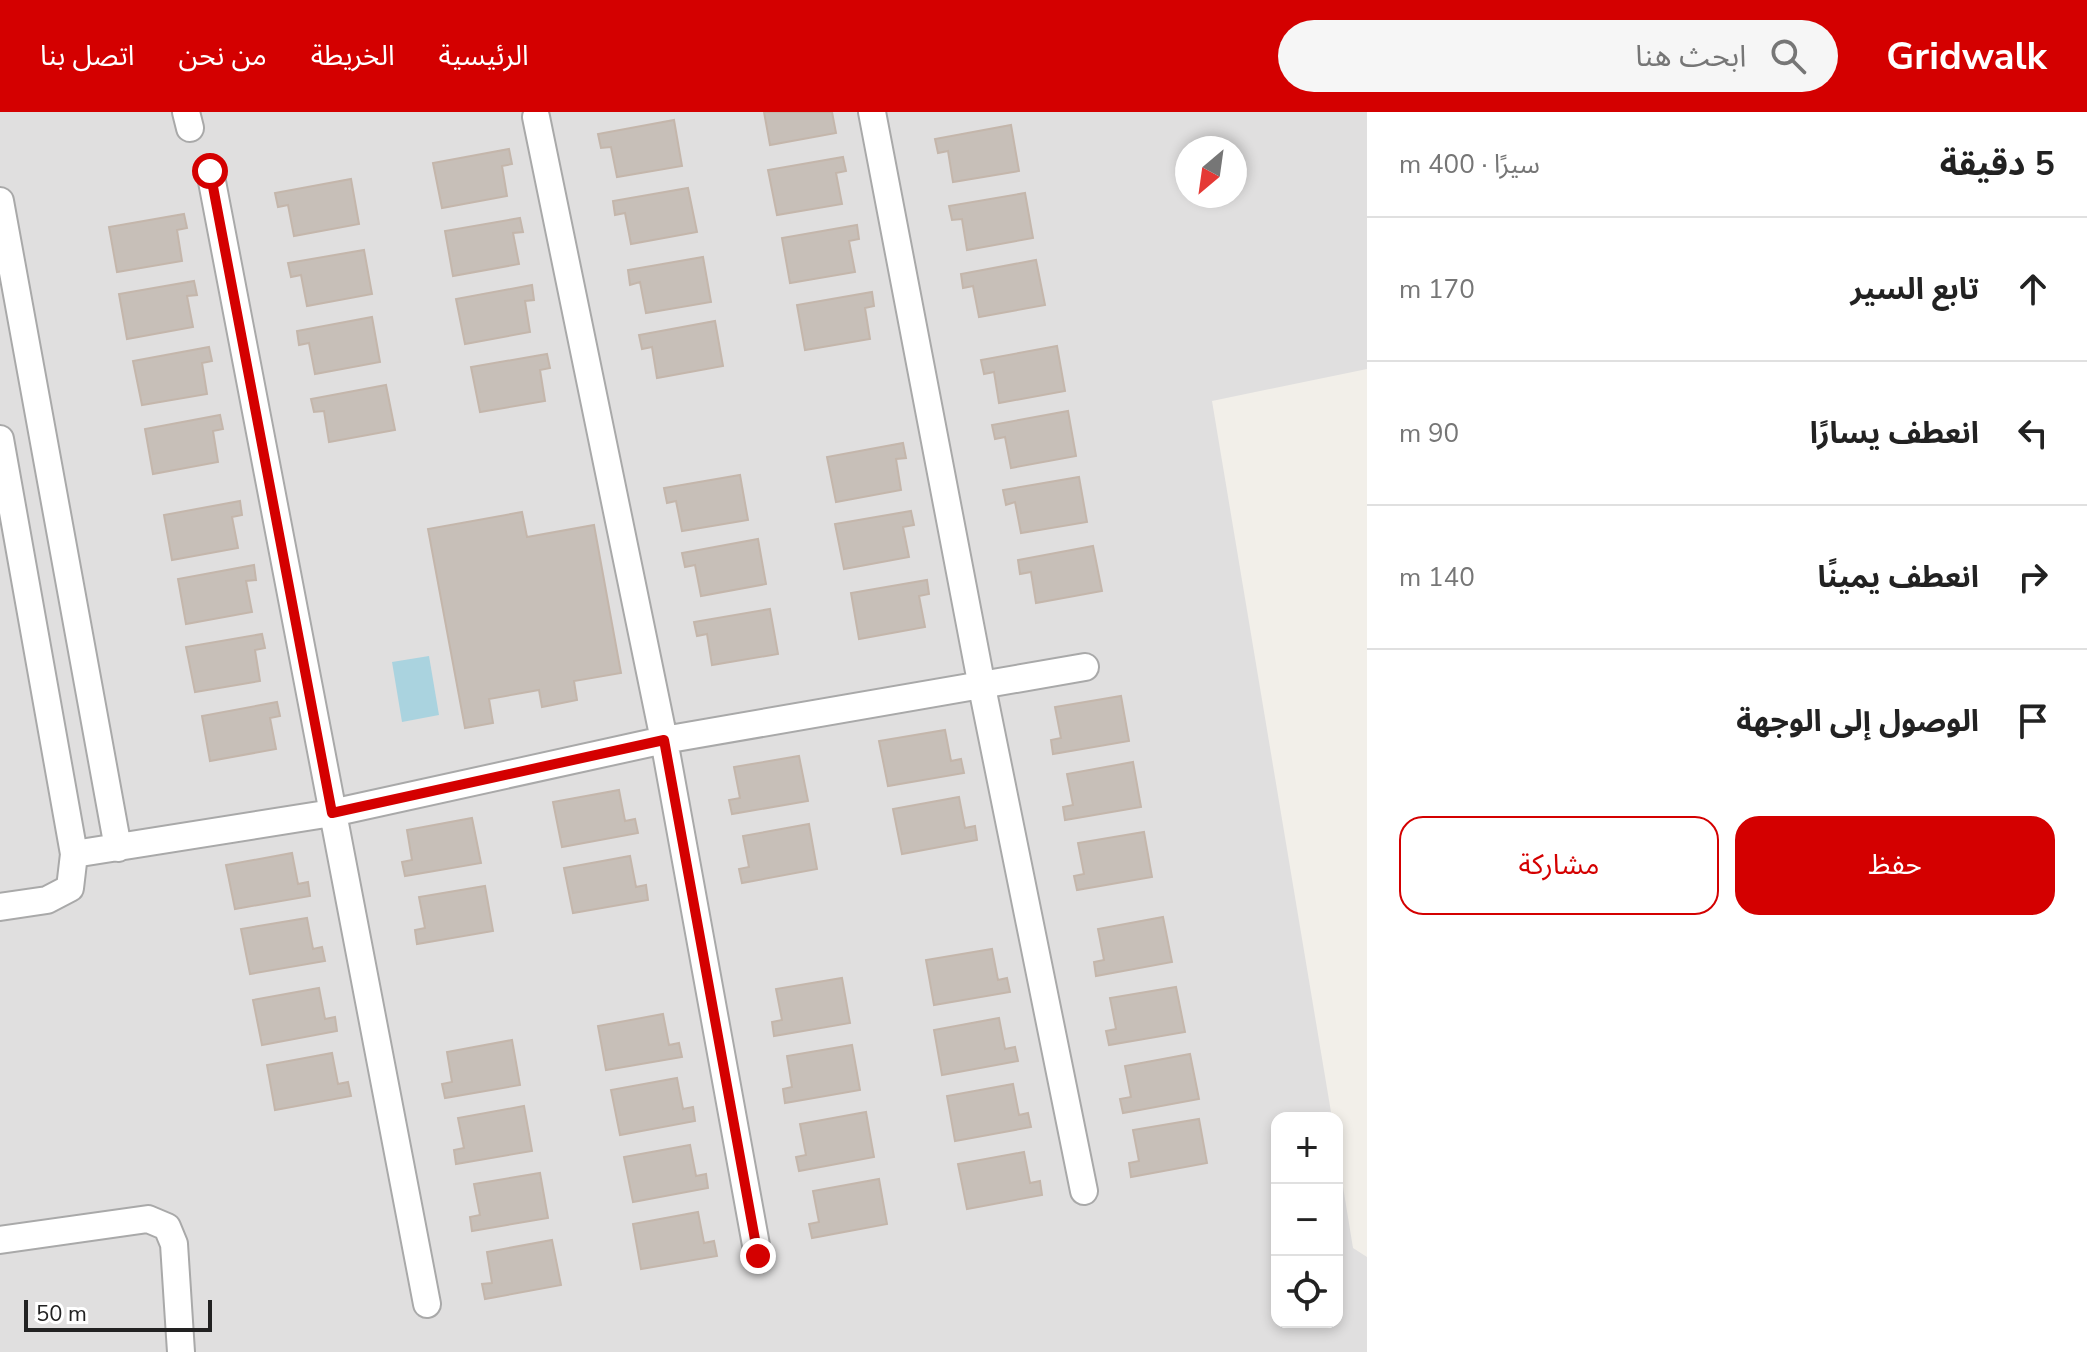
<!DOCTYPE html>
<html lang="ar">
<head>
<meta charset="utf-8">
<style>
  body { margin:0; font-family:"Nunito Sans","Noto Sans Arabic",sans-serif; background:#f6f6f6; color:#222; direction:rtl }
  .controls { position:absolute; right:24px; bottom:24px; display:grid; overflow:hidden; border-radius:16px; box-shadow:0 4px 12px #0003 }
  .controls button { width:72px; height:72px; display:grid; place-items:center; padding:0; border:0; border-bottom:2px solid #e0e0e0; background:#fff; color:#222; font:40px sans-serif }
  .compass { position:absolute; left:1175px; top:24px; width:72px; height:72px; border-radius:50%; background:#fff; box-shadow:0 4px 12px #0003; rotate:209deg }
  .scale { position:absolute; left:24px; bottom:20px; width:188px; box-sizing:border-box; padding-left:8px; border:4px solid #222; border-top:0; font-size:22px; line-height:28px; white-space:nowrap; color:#222; -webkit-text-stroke:6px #fff; paint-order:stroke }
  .stop { position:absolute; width:24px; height:24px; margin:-18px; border:6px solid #d40000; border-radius:50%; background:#fff }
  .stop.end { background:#d40000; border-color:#fff; box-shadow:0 2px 8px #0008 }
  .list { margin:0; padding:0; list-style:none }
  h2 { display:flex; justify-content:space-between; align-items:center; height:104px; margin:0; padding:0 32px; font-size:34px }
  h2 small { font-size:26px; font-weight:400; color:#767676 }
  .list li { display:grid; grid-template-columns:52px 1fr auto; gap:24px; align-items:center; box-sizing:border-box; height:144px; padding:0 32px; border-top:2px solid #e0e0e0 }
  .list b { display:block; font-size:30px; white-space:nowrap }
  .list em { font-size:26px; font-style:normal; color:#767676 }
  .actions { display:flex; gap:16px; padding:24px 32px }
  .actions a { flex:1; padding:18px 0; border:2px solid #d40000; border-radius:24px; text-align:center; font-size:28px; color:#d40000 }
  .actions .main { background:#d40000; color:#fff }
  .icon { flex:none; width:44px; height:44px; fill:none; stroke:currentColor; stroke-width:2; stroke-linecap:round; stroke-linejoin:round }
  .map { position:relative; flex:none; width:1367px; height:1240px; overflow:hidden; direction:ltr }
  header { display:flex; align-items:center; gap:48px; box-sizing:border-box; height:112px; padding:0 40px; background:#d40000; color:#fff }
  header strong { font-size:38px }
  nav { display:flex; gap:44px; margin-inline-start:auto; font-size:28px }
  .search { width:560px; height:72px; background:#f6f6f6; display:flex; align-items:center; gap:20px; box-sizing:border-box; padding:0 28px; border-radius:44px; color:#767676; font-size:30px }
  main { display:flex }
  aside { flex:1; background:#fff }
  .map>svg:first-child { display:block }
  .residential { fill:#e0dfdf; fill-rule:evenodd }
  .water { fill:#aad3df }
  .building { fill:#c7bfb8; stroke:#c4b6ab; stroke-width:2 }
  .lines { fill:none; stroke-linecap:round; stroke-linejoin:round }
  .street-casing { stroke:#a9a9a9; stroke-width:30 }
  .street { stroke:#fff; stroke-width:26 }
  .route { stroke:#d40000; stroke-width:10 }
</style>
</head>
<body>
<header>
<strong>Gridwalk</strong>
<div class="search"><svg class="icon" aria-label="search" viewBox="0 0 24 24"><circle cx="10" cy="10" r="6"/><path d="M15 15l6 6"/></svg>ابحث هنا</div>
<nav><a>الرئيسية</a><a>الخريطة</a><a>من نحن</a><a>اتصل بنا</a></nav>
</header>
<main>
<aside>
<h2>5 دقيقة<small>سيرًا · 400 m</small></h2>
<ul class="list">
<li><svg class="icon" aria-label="ahead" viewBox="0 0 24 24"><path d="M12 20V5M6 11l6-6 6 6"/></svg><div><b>تابع السير</b></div><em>170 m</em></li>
<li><svg class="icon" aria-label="left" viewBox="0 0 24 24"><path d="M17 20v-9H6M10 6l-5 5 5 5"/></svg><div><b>انعطف يسارًا</b></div><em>90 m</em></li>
<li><svg class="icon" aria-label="right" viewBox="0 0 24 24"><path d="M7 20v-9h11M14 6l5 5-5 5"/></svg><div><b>انعطف يمينًا</b></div><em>140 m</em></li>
<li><svg class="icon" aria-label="arrive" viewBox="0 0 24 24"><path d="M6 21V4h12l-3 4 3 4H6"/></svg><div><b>الوصول إلى الوجهة</b></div></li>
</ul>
<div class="actions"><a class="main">حفظ</a><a>مشاركة</a></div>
</aside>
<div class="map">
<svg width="1367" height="1240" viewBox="0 0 1367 1240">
  <rect width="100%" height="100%" fill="#f2efe9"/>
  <!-- residential -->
  <path class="residential" d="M0 0H1367V257L1212 289 1332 1006H1277V1210H1337V1038L1353 1136 1367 1145V1240H0ZM1187 36H1235V84H1187Z"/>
  <!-- water -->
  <path class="water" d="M429 544 439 603 402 610 392 550Z"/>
  <!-- building -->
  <path class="building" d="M764 0H832L836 21 770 33Z
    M674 8 682 54 617 65 611 35 601 36 598 22Z
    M1011 13 1019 59 953 70 948 39 938 41 935 27Z
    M509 37 512 52 502 54 507 84 442 96 433 51Z
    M843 45 846 59 836 61 842 92 777 103 768 58Z
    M351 67 359 112 294 124 288 93 278 95 275 81Z
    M688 76 697 120 631 132 625 101 615 103 613 89Z
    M1025 81 1033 126 967 138 962 107 952 108 949 94Z
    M184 102 187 116 177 118 182 149 117 160 109 115Z
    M520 106 523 120 513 121 519 152 453 164 445 119Z
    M857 113 859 127 849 129 855 160 790 171 782 126Z
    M364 138 372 182 307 194 301 163 291 165 288 151Z
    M703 145 711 190 646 201 640 170 630 173 628 158Z
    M1036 148 1045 193 979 205 973 174 963 176 961 162Z
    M194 169 197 183 187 184 193 215 127 227 119 182Z
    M532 173 534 188 525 189 530 220 465 232 456 187Z
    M872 180 874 194 865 196 870 227 805 238 797 193Z
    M372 205 380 250 315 262 309 231 299 233 297 219Z
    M715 209 723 254 657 266 652 235 642 237 639 223Z
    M1057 234 1065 279 999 291 994 260 984 262 981 248Z
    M209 235 212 249 202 251 207 282 142 293 133 249Z
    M547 242 550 256 540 258 545 289 480 300 471 255Z
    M386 273 395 318 329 330 324 299 314 300 311 287Z
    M1068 299 1076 344 1011 356 1005 325 995 327 992 313Z
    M220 303 223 317 213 319 218 350 153 362 145 317Z
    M903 331 906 346 896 347 901 378 836 390 827 345Z
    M740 363 748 408 682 419 676 389 667 391 664 376Z
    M1079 365 1087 410 1021 421 1015 390 1006 393 1003 378Z
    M240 389 242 403 232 405 238 436 172 448 164 403Z
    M911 399 914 413 903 415 909 445 844 457 835 412Z
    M522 400 527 425 594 413 621 561 574 569 577 588 542 595 539 578 489 587 493 611 465 616 428 417Z
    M758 427 766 472 701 484 695 453 685 455 682 441Z
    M1093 434 1102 479 1036 491 1031 460 1020 462 1018 448Z
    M254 453 256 468 246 469 252 500 186 512 178 467Z
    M927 468 929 482 919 484 925 515 859 527 851 481Z
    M770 497 778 542 712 553 707 522 697 524 694 510Z
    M262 522 265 536 255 538 260 569 195 580 186 535Z
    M1121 584 1129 629 1053 642 1051 628 1061 626 1055 595Z
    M277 590 280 604 270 606 276 637 210 649 202 604Z
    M945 618 951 649 961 647 964 661 888 674 879 629Z
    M799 644 808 689 732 702 729 688 740 686 734 655Z
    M1133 650 1141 695 1065 708 1063 695 1073 693 1067 662Z
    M619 678 625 709 635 707 638 721 562 735 553 690Z
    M959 685 965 716 975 714 977 728 902 742 893 697Z
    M472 706 481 751 405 764 402 750 412 748 407 718Z
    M809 712 817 757 742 771 739 757 749 755 743 724Z
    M1144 720 1152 765 1077 778 1074 764 1084 762 1078 731Z
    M292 741 298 772 308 770 310 784 235 797 226 753Z
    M630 744 636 775 646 773 648 788 573 801 564 756Z
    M485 774 493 819 417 832 415 818 425 816 419 785Z
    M1163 805 1172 850 1096 864 1094 850 1104 848 1098 817Z
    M307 806 313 837 322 835 325 849 250 862 241 817Z
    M992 837 998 868 1007 866 1010 880 934 893 926 848Z
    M842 866 850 911 774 924 772 910 782 908 776 877Z
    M1176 875 1185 920 1109 933 1106 919 1116 917 1110 886Z
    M319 876 325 907 335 905 337 919 262 933 253 888Z
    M663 902 669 933 679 931 682 945 606 958 598 914Z
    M999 906 1005 937 1015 935 1018 949 942 963 934 918Z
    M512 928 520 973 445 986 442 972 452 970 447 940Z
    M852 933 860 978 785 991 783 977 792 975 787 944Z
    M332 941 338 972 348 970 351 984 275 998 267 953Z
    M1190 942 1199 987 1123 1001 1120 987 1131 985 1125 954Z
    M677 966 683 997 693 995 695 1009 620 1023 611 978Z
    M1013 972 1019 1003 1028 1001 1031 1015 955 1029 947 984Z
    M524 994 532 1039 456 1052 454 1038 464 1036 458 1006Z
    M866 1000 874 1045 799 1059 796 1045 806 1043 800 1012Z
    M1199 1007 1207 1051 1131 1065 1129 1051 1139 1049 1133 1018Z
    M690 1033 696 1064 706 1062 708 1076 633 1090 624 1045Z
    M1024 1040 1030 1071 1040 1069 1042 1083 967 1097 958 1052Z
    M540 1061 548 1106 472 1119 470 1105 480 1103 474 1072Z
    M879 1067 887 1112 812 1126 809 1112 819 1110 813 1079Z
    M698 1100 704 1131 714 1129 717 1144 641 1157 633 1112Z
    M552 1128 561 1173 485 1187 482 1172 492 1171 487 1140Z"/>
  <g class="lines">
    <!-- street casing -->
    <g class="street-casing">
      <path id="street" d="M186 0 190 16
        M872 0 982 575 1084 1079
        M536 5 664 628 758 1144
        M210 59 427 1192
        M0 89 118 736
        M0 327 74 742
        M0 795 47 788 70 776 74 742 332 701 664 628 1085 555
        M0 1128 148 1107 167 1115 174 1132 181 1240"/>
    </g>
    <!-- street -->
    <use href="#street" class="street"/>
  </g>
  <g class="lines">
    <!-- route -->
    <path class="route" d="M210 59 332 701 664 628 758 1144"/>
  </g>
</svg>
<div class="controls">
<button>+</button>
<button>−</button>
<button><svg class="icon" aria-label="locate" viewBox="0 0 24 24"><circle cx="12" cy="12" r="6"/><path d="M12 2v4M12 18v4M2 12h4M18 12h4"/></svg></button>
</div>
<svg class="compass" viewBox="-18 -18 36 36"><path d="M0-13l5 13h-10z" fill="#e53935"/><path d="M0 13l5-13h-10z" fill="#767676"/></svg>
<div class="scale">50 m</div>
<div class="stop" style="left:210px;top:59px"></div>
<div class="stop end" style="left:758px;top:1144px"></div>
</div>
</main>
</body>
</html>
